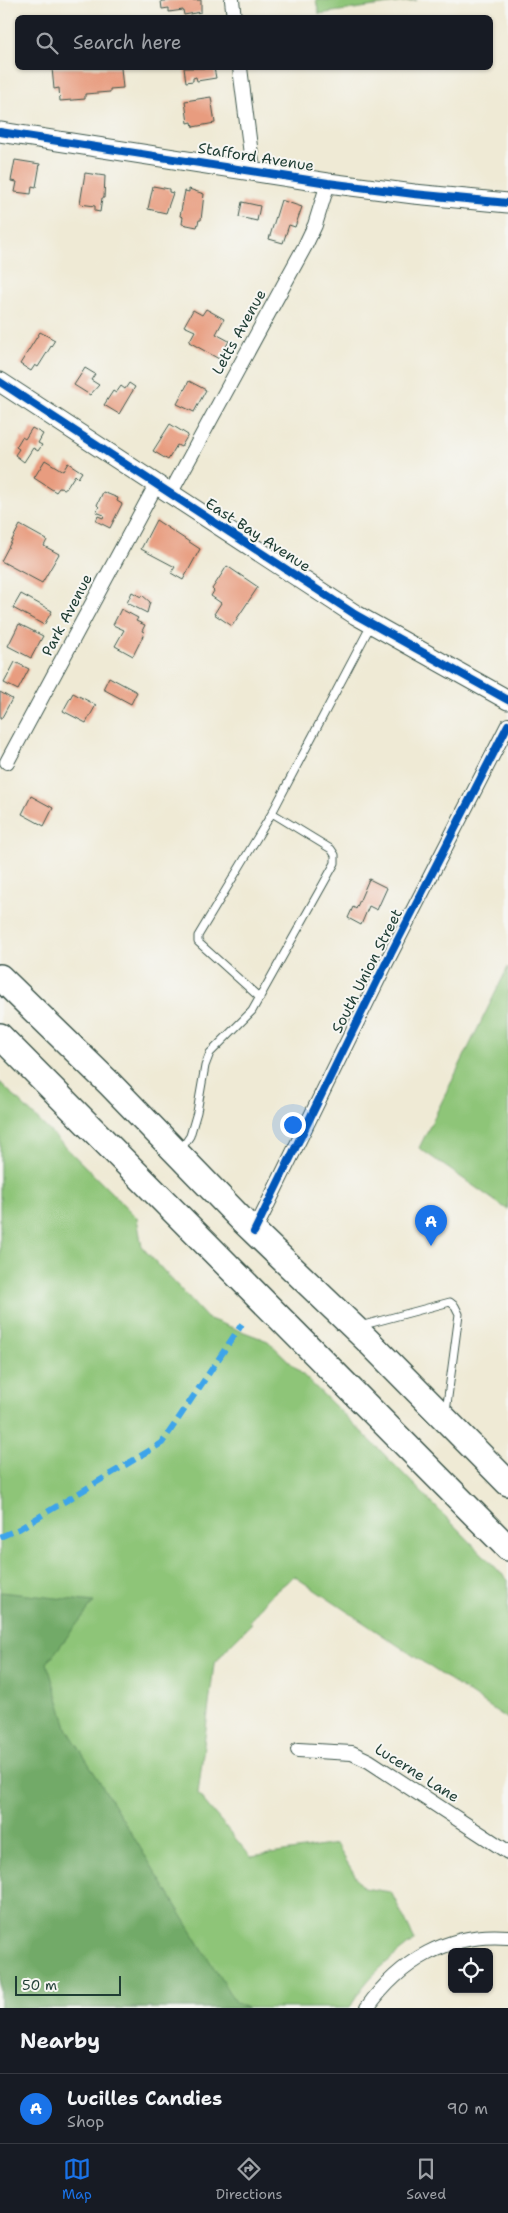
<!DOCTYPE html>
<html lang="en">
<head>
<meta charset="utf-8">
<style>
  body { margin:0; font-family:"Shantell Sans",sans-serif; background:#20242c; color:#f1f3f6 }
  .controls { position:absolute; right:15px; bottom:15px; display:grid; overflow:hidden; border-radius:8px; box-shadow:0 1px 4px #0004 }
  .controls button { width:45px; height:45px; display:grid; place-items:center; padding:0; border:0; border-bottom:1px solid #363941; background:#171b24; color:#f1f3f6; font:25px sans-serif }
  .scale { position:absolute; left:15px; bottom:12px; width:106px; box-sizing:border-box; padding-left:5px; border:2px solid #1f3d34; border-top:0; font-size:14px; line-height:18px; white-space:nowrap; color:#1f3d34; -webkit-text-stroke:4px #f6f6f2; paint-order:stroke }
  .you { position:absolute; left:292px; top:1124px; width:18px; height:18px; margin:-12px; border:4px solid #fff; border-radius:50%; background:#1a73e8; box-shadow:0 0 0 8px #1a73e833 }
  .badge { display:grid; place-items:center; width:32px; height:32px; border-radius:50%; background:#1a73e8; color:#fff; font-size:16px; font-weight:700 }
  .pin { position:absolute; translate:-50% -41px; filter:drop-shadow(0 1px 2px #0008) }
  .pin::after { content:''; position:absolute; top:26px; width:18px; height:15px; background:inherit; clip-path:polygon(0 0,100% 0,50% 100%) }
  .list { margin:0; padding:0; list-style:none }
  h2 { display:flex; justify-content:space-between; align-items:center; height:65px; margin:0; padding:0 20px; font-size:21px }
  h2 small { font-size:16px; font-weight:400; color:#9ea1a6 }
  .list li { display:grid; grid-template-columns:32px 1fr auto; gap:15px; align-items:center; box-sizing:border-box; height:70px; padding:0 20px; border-top:1px solid #363941 }
  .list b { display:block; font-size:19px; white-space:nowrap }
  .list p { margin:0; font-size:16px; white-space:nowrap; color:#9ea1a6 }
  .list em { font-size:16px; font-style:normal; color:#9ea1a6 }
  .icon { flex:none; width:28px; height:28px; fill:none; stroke:currentColor; stroke-width:2; stroke-linecap:round; stroke-linejoin:round }
  .map { position:relative; flex:none; width:508px; height:2008px; overflow:hidden }
  .search { position:absolute; background:#171b24; box-shadow:0 1px 4px #0004; left:15px; right:15px; top:15px; height:55px; display:flex; align-items:center; gap:12px; box-sizing:border-box; padding:0 18px; border-radius:8px; color:#9ea1a6; font-size:19px }
  .sheet { height:135px; background:#171b24 }
  nav { display:flex; justify-content:space-around; align-items:center; box-sizing:border-box; height:70px; border-top:1px solid #363941; background:#171b24; font-size:14px; color:#9ea1a6 }
  nav a { display:grid; justify-items:center; gap:2px }
  nav .on { color:#1a73e8 }
  .map>svg:first-child { display:block }
  .green { fill:#8ec578; stroke:#568156 }
  .forest { fill:#72aa68; stroke:#48744e }
  .building { fill:#e89c7f }
  .lines { fill:none; stroke-linecap:round; stroke-linejoin:round }
  .lane-casing { stroke:#3e574c; stroke-width:9 }
  .street-casing { stroke:#3e574c; stroke-width:16 }
  .secondary-casing { stroke:#3e574c; stroke-width:21 }
  .highway-casing { stroke:#3e574c; stroke-width:28 }
  .lane { stroke:#fff; stroke-width:7 }
  .street { stroke:#fff; stroke-width:14 }
  .secondary { stroke:#fff; stroke-width:19 }
  .highway { stroke:#fff; stroke-width:25 }
  .quiet { stroke:#3da4eb; stroke-width:6; stroke-dasharray:12 6; stroke-linecap:butt }
  .cycleway-casing { stroke:#f6f6f2; stroke-width:11 }
  .cycleway { stroke:#0057b8; stroke-width:8 }
  .labels { text-anchor:middle; dominant-baseline:central; stroke-width:4; stroke-linejoin:round; paint-order:stroke }
  .street-label { font-size:15px; fill:#1f3d34; stroke:#f6f6f2 }
</style>
</head>
<body>
<div class="map">
<svg width="508" height="2008" viewBox="0 0 508 2008">
  <rect width="100%" height="100%" fill="#f6f6f2"/>
  <filter id="ink" filterUnits="userSpaceOnUse"><feTurbulence type="fractalNoise" baseFrequency=".02" numOctaves="2"/><feDisplacementMap in="SourceGraphic" scale="10" xChannelSelector="R" yChannelSelector="G"/><feConvolveMatrix kernelMatrix="1 2 1 2 8 2 1 2 1" color-interpolation-filters="sRGB"/></filter>
  <filter id="wash" filterUnits="userSpaceOnUse"><feTurbulence type="fractalNoise" baseFrequency=".0096" numOctaves="4" result="noise"/><feDisplacementMap in="SourceGraphic" scale="20" xChannelSelector="R" yChannelSelector="G"/><feGaussianBlur stdDeviation="1.12" result="paint"/><feColorMatrix in="noise" values="0 0 0 0 0 0 0 0 0 0 0 0 0 0 0 0 0 1.4 0 .05"/><feComposite in="paint" operator="in"/></filter>
  <g filter="url(#wash)">
    <rect width="100%" height="100%" fill="#efead5"/>
    <!-- green -->
    <path class="green" d="M316 0H417L319 14Z
      M508 967V1210L419 1148Z
      M0 1082 137 1218 142 1247 207 1318 268 1341 369 1439 508 1580V1719L294 1576 269 1597 249 1622 252 1623 230 1645 214 1664 198 1794 251 1857 336 1844 363 1888 391 1892 415 1940C389 1960 364 1978 350 2008H0Z"/>
    <!-- forest -->
    <path class="forest" d="M0 1592 94 1602 47 1663 68 1730 235 2002 247 2008H0Z"/>
    <g id="blocks">
      <!-- building -->
      <path class="building" d="M201 0V12L184 15 183 10 169 12V8L162 9 161 1Z
        M52 68H121L123 88 110 89V92L85 94V99L60 101 59 88 54 89Z
        M184 68H214L216 78 197 81 196 77 193 78V81L186 82Z
        M211 97 215 123 193 127 192 122 188 123 185 101Z
        M15 160 40 164 36 187 32 186 31 194 15 192 17 182 11 181Z
        M85 173 105 176 104 198H102L100 212 95 211V206L80 204Z
        M153 186 169 189V192L173 193 166 213 148 209Z
        M189 189 204 194 201 220H199L197 227 182 224 183 217 180 216 185 191 189 192Z
        M281 200 302 207 295 227 289 225 283 243 269 239Z
        M242 202 260 206 257 221 239 217Z
        M206 309 224 319 216 334 229 341 219 359 189 342 195 331 184 326 193 310 202 315Z
        M40 332 55 340 38 367 35 365 31 371 20 364Z
        M85 368 95 374 91 380 99 385 90 395 74 385Z
        M189 381 206 390 194 412 177 404Z
        M129 383 135 387 119 414 104 405 113 391 116 393 121 386 125 389Z
        M170 424 188 435 181 447 177 445 168 460 153 451Z
        M32 428 43 434 38 443 42 445 38 451 33 448 24 462 15 455 19 449 16 447 22 437 25 439Z
        M45 460 63 471 68 463 82 472 78 478 75 475 66 489 59 488 56 492 34 478Z
        M103 492 118 498 117 501 122 504 110 528 96 521 98 516 103 518 104 515 96 512 99 507 97 505Z
        M156 520 200 549 183 580 171 573 175 567 141 549Z
        M20 525 47 540 44 546 59 554 42 583 1 561Z
        M227 566 258 587 232 626 214 614 221 603 211 596 214 591 212 589Z
        M132 592 141 597 142 595 150 602 147 613 127 603Z
        M21 594 52 611 44 625 13 608Z
        M121 609 138 618 136 621 145 625 142 631 144 632 142 638 133 656 115 646 124 630 113 625Z
        M19 624 43 636 31 658 8 646Z
        M15 662 29 669 18 690 4 683Z
        M109 677 137 692 131 704 103 689Z
        M0 692 12 699 1 719H0Z
        M73 693 96 705 86 723 63 711Z
        M31 796 53 808 44 826 22 814Z
        M369 879 387 888 377 910 369 906 361 925 348 918 353 907 356 909Z"/>
    </g>
  </g>
  <g filter="url(#ink)">
    <use href="#blocks" fill-opacity="0" stroke="#3e574c" stroke-width="1"/>
    <g class="lines">
      <!-- lane casing -->
      <g class="lane-casing">
        <path id="lane" d="M260 998 198 942V936L272 813
          M180 1151 190 1136 197 1112 205 1066 210 1053 252 1011 335 863V855L331 849 272 813 371 625
          M360 1326 450 1302 455 1306 459 1314 446 1412"/>
      </g>
      <!-- street casing -->
      <g class="street-casing">
        <path id="street" d="M232 0 234 18
          M240 68 253 170
          M170 494 305 246 315 225 328 183
          M7 762 156 485
          M254 1232 386 963 508 725
          M298 1750 352 1753 369 1761 508 1852
          M367 2008C400 1961 449 1932 508 1937"/>
      </g>
      <!-- secondary casing -->
      <g class="secondary-casing">
        <path id="secondary" d="M0 132 328 183 414 194 508 203
          M0 382 356 615 508 700"/>
      </g>
      <!-- highway casing -->
      <g class="highway-casing">
        <path id="highway" d="M0 977 110 1084 243 1221 367 1340 508 1483
          M0 1036 508 1548"/>
      </g>
      <!-- lane -->
      <use href="#lane" class="lane"/>
      <!-- street -->
      <use href="#street" class="street"/>
      <!-- secondary -->
      <use href="#secondary" class="secondary"/>
      <!-- highway -->
      <use href="#highway" class="highway"/>
      <!-- quiet -->
      <path class="quiet" d="M0 1537 19 1529 162 1443 242 1324"/>
      <!-- cycleway casing -->
      <g class="cycleway-casing">
        <path id="cycleway" d="M0 132 328 183 414 194 508 203
          M0 382 356 615 508 700
          M254 1232 386 963 508 725"/>
      </g>
      <!-- cycleway -->
      <use href="#cycleway" class="cycleway"/>
    </g>
  </g>
  <g class="labels">
    <!-- street labels -->
    <g class="street-label">
      <text transform="translate(256 157) rotate(9)">Stafford Avenue</text>
      <text transform="translate(239 332) rotate(-61)">Letts Avenue</text>
      <text transform="translate(258 535) rotate(33)">East Bay Avenue</text>
      <text transform="translate(67 615) rotate(-62)">Park Avenue</text>
      <text transform="translate(367 971) rotate(-63)">South Union Street</text>
      <text transform="translate(417 1773) rotate(32)">Lucerne Lane</text>
    </g>
  </g>
</svg>
<div class="controls">
<button><svg class="icon" aria-label="locate" viewBox="0 0 24 24"><circle cx="12" cy="12" r="6"/><path d="M12 2v4M12 18v4M2 12h4M18 12h4"/></svg></button>
</div>
<div class="scale">50 m</div>
<div class="you"></div>
<div class="pin badge" style="left:431px;top:1246px">A</div>
<div class="search"><svg class="icon" aria-label="search" viewBox="0 0 24 24"><circle cx="10" cy="10" r="6"/><path d="M15 15l6 6"/></svg>Search here</div>
</div>
<section class="sheet">
<h2>Nearby<small></small></h2>
<ul class="list">
<li><span class="badge">A</span><div><b>Lucilles Candies</b><p>Shop</p></div><em>90 m</em></li>
</ul>
</section>
<nav>
<a class="on"><svg class="icon" aria-label="map" viewBox="0 0 24 24"><path d="M3 6l6-2 6 2 6-2v14l-6 2-6-2-6 2zM9 4v14M15 6v14"/></svg>Map</a>
<a><svg class="icon" aria-label="directions" viewBox="0 0 24 24"><path d="M12 3l9 9-9 9-9-9zM9 14v-3h6M13 9l2 2-2 2"/></svg>Directions</a>
<a><svg class="icon" aria-label="saved" viewBox="0 0 24 24"><path d="M7 4h10v16l-5-4-5 4z"/></svg>Saved</a>
</nav>
</body>
</html>
